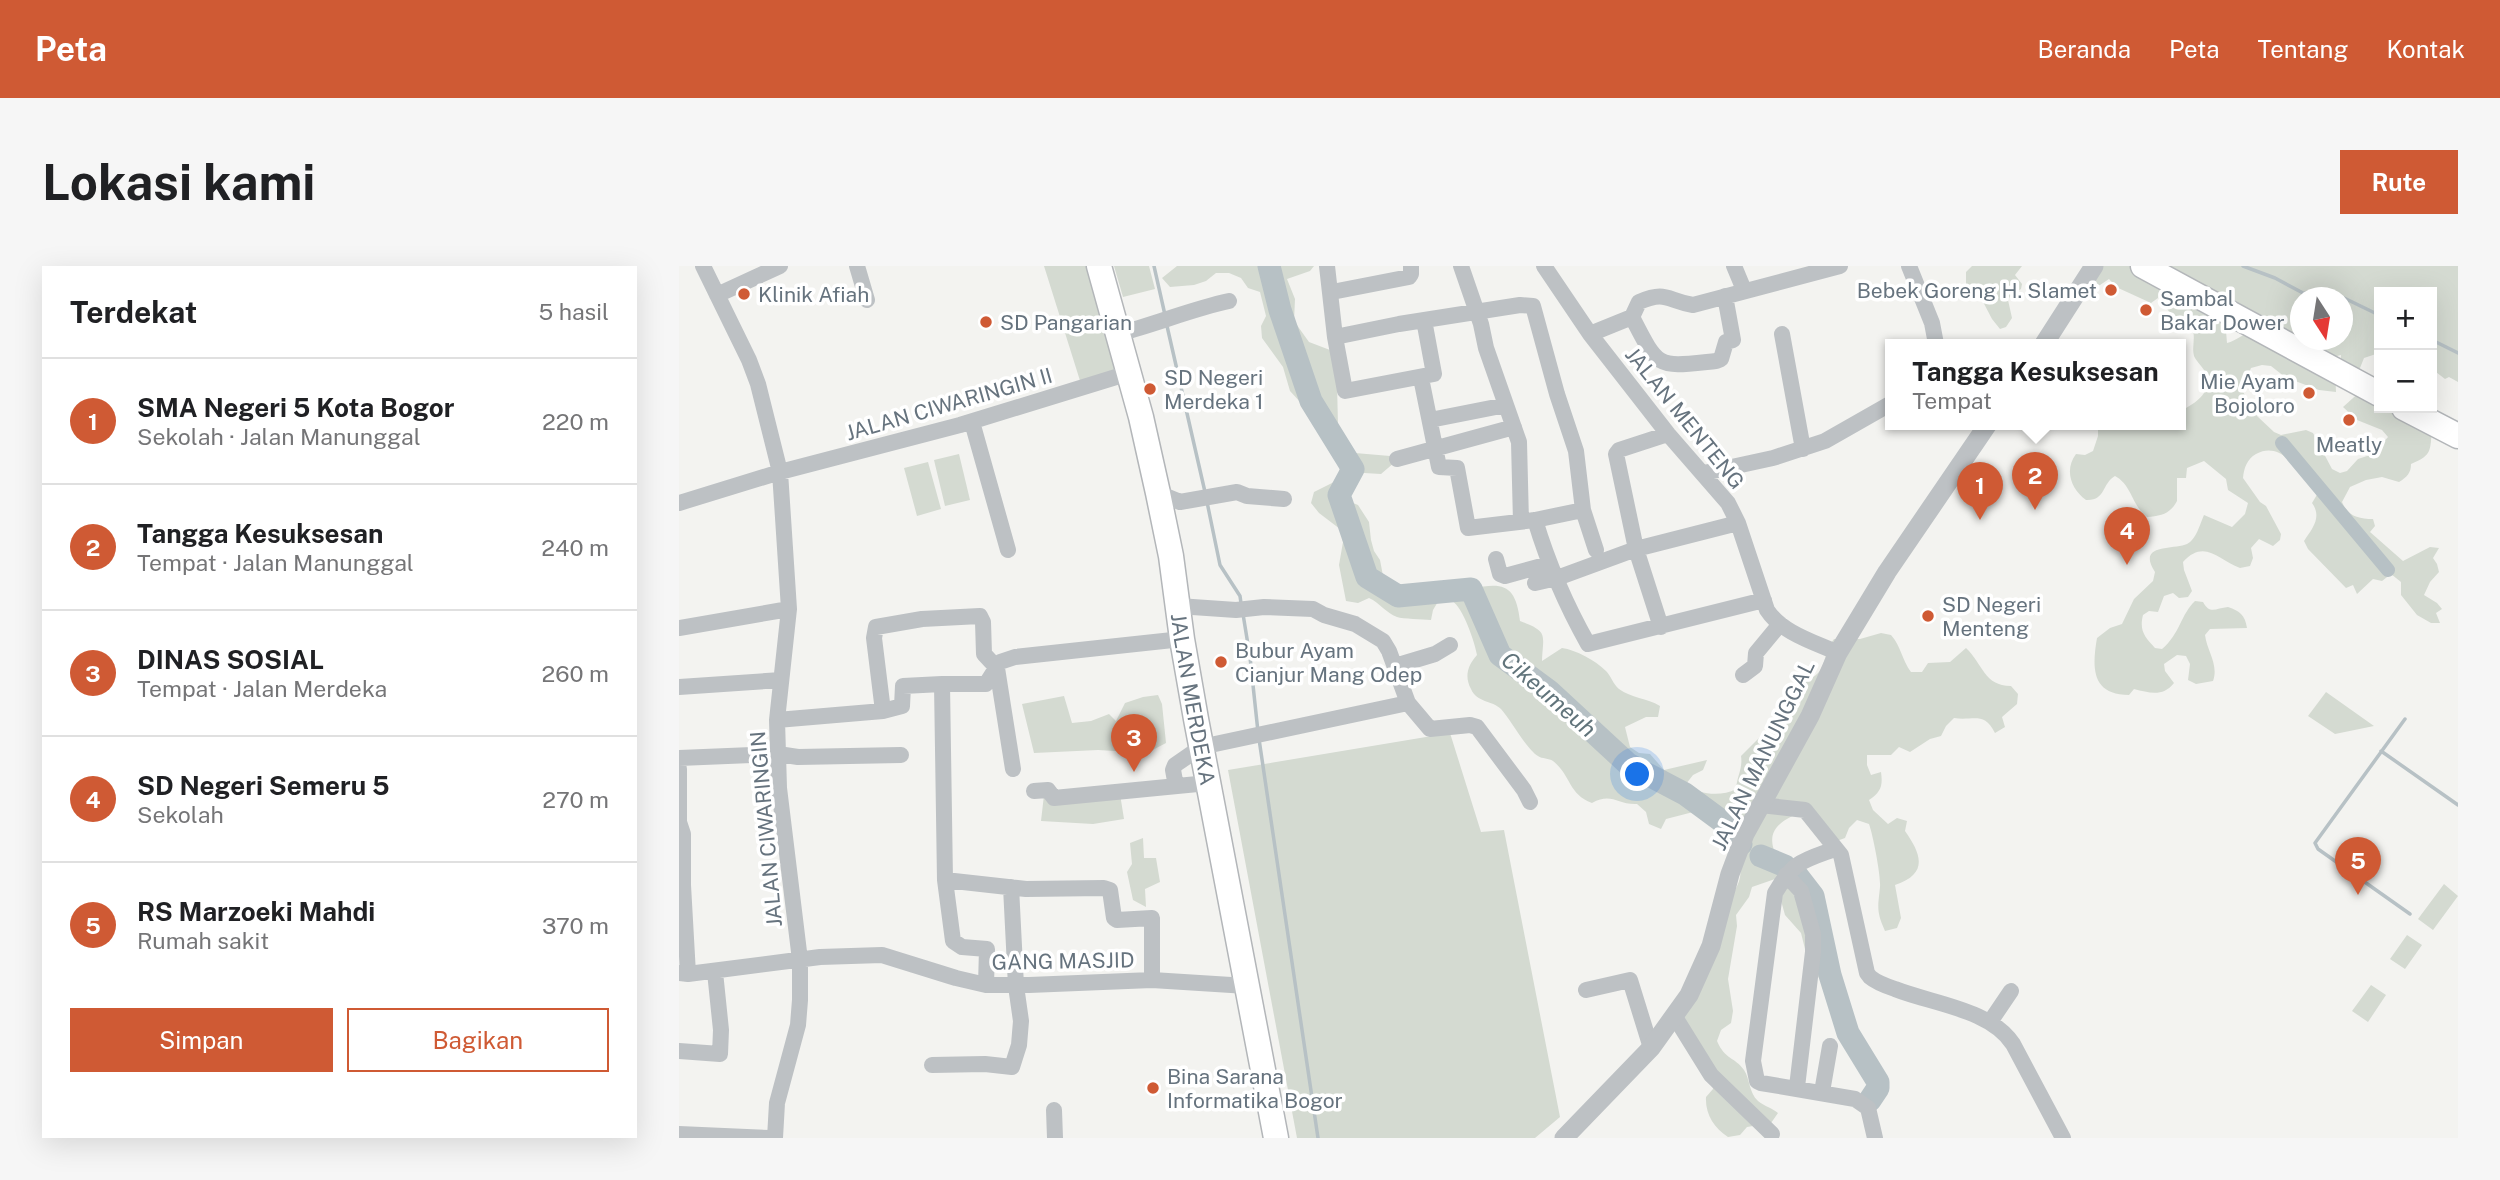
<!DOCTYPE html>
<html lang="id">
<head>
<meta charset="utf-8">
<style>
  body { margin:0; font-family:"Public Sans",sans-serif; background:#f6f6f6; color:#202124 }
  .controls { position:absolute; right:21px; top:21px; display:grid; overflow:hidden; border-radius:0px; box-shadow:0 7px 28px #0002 }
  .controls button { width:63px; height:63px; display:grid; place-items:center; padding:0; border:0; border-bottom:2px solid #e0e0e0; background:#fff; color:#202124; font:35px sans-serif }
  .compass { position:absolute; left:1611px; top:21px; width:63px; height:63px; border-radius:50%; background:#fff; box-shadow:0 7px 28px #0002; rotate:168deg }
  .you { position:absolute; left:959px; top:509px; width:24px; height:24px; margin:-18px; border:5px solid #fff; border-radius:50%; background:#1a73e8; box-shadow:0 0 0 10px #1a73e833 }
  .badge { display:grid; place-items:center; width:46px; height:46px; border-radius:50%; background:#cf5a34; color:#fff; font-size:23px; font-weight:700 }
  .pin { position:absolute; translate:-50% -58px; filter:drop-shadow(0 2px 4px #0008) }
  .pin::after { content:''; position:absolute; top:37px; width:24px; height:21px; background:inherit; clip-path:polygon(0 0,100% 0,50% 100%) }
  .popup { position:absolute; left:1206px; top:73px; width:301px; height:91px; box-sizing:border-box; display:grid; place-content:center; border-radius:0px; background:#fff; filter:drop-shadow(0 2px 5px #0005); font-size:23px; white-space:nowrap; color:#757577 }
  .popup b { font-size:26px; color:#202124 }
  .popup::after { content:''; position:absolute; left:50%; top:100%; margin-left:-14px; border:14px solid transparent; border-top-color:#fff }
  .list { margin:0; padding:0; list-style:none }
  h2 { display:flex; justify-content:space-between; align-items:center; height:91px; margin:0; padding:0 28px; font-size:30px }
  h2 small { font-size:23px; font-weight:400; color:#757577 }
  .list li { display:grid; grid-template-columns:46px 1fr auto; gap:21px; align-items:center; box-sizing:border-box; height:126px; padding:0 28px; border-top:2px solid #e0e0e0 }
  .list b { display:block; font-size:26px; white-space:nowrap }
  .list p { margin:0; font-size:23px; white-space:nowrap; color:#757577 }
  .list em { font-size:23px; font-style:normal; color:#757577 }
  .actions { display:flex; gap:14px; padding:21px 28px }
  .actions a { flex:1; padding:16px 0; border:2px solid #cf5a34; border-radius:0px; text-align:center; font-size:24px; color:#cf5a34 }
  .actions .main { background:#cf5a34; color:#fff }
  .map { position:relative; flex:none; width:1779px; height:872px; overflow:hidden; border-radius:0px }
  header { display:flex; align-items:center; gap:42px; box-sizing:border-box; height:98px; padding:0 35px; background:#cf5a34; color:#fff }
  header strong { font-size:33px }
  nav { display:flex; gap:38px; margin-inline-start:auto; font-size:24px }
  .intro { display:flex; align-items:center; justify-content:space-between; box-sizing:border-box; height:168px; padding:0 42px }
  h1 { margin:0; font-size:49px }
  .button { padding:18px 32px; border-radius:0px; background:#cf5a34; color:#fff; font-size:24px; font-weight:700 }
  main { display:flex; gap:42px; padding:0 42px }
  aside { flex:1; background:#fff; border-radius:0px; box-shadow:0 7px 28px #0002 }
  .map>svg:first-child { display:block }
  .green { fill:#d4dad1; fill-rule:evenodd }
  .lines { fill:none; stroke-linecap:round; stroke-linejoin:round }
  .stream { stroke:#b7c1c5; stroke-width:3.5 }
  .canal { stroke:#b7c1c5; stroke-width:14 }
  .river { stroke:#b7c1c5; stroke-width:23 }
  .primary-casing { stroke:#b3b6b9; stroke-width:27 }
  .minor { stroke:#bdc1c4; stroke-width:16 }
  .tertiary { stroke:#bdc1c4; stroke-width:19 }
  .primary { stroke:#fff; stroke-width:24 }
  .poi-dot { fill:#cf5a34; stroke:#fff; stroke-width:2.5 }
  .labels { text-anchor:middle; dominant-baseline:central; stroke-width:7; stroke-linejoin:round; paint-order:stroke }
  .poi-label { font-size:21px; fill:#66737e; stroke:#fff; text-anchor:start }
  .street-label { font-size:21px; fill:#66737e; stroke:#fff }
  .water-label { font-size:23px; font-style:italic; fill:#61747b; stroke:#fff }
</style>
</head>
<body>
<header>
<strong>Peta</strong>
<nav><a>Beranda</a><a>Peta</a><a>Tentang</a><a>Kontak</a></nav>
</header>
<div class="intro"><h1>Lokasi kami</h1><a class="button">Rute</a></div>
<main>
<aside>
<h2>Terdekat<small>5 hasil</small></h2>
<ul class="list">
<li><span class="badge">1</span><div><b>SMA Negeri 5 Kota Bogor</b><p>Sekolah · Jalan Manunggal</p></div><em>220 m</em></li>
<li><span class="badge">2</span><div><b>Tangga Kesuksesan</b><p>Tempat · Jalan Manunggal</p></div><em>240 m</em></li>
<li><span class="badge">3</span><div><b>DINAS SOSIAL</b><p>Tempat · Jalan Merdeka</p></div><em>260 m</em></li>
<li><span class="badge">4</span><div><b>SD Negeri Semeru 5</b><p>Sekolah</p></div><em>270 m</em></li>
<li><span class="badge">5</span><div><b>RS Marzoeki Mahdi</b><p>Rumah sakit</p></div><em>370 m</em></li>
</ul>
<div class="actions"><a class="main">Simpan</a><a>Bagikan</a></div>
</aside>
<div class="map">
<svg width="1779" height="872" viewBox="0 0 1779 872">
  <rect width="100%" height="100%" fill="#f3f3f0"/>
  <!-- green -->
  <path class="green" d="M365 0H420L450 107 403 121Z
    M435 0H470L476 23 444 31Z
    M498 0H635L631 5 608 13 616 33 615 55 630 76 651 84 658 117 659 160 676 187 711 190 716 196 702 208 685 207 677 212 669 235 679 239 690 256 692 274 695 285 701 294 705 315 710 324 728 336C738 332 748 325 759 323 770 321 782 325 793 323 826 315 837 321 841 355 870 366 864 368 863 395L883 382C897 384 916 394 927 405 932 410 934 418 940 423 952 432 968 432 981 440L979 451H967L946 461 951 481 960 487 971 488 985 504 1028 494 1024 504 1014 509 1007 518C1020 529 1042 531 1057 523 1058 510 1064 502 1062 490L1087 465 1098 463 1103 453 1121 439 1126 415C1151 406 1141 390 1155 373H1181L1202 367 1212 369C1222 380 1223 394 1232 406H1243L1249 397 1271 396 1287 382C1304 398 1305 420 1332 420L1339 428 1338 438 1323 451 1326 461 1316 467C1305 445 1295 455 1275 452L1267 460 1262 470 1251 473 1231 486 1220 481 1212 489H1188V499L1192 509 1202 506C1204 520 1202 526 1190 534L1194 544 1209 558 1218 552 1228 555 1226 565C1243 589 1249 608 1216 619L1222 652 1218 662 1206 665C1197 645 1199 641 1201 621 1202 610 1194 569 1190 558L1178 554 1170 562 1166 572 1155 576 1121 545C1115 550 1106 553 1101 558 1082 574 1102 600 1115 612L1126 610 1134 618 1135 628 1147 645 1149 658 1147 703 1140 712 1128 691 1122 667 1106 649 1096 613 1073 621 1070 631 1057 649 1058 660 1049 713 1054 745 1052 757 1042 764 1038 775C1046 794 1056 791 1065 804 1071 813 1070 827 1079 835 1085 840 1093 842 1099 847L1092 857 1068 861 1061 869 1049 871C1035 862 1026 848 1027 831L1034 823 1033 811 998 755 1054 627C1066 609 1061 601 1056 582 1040 572 1038 556 1022 544L987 553 982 563 970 558 967 546 958 538C938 539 933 526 913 537 889 528 892 509 874 495 870 492 863 493 859 490 848 484 832 454 822 443 813 434 798 437 792 423 785 410 789 399 798 389 796 377 784 341 773 335 769 334 764 334 760 334L754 344 752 354C743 353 724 353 718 351 707 347 701 337 690 332L679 337 667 335 660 299 664 276 661 263 640 247 632 237 635 226 655 216 661 207 660 195 653 186 645 162 611 125 604 101 583 72 582 60 587 50 581 26 569 22 562 12 550 7H537L527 15 515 19 491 21 483 12Z
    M1293 0H1343L1336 9 1343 18 1342 23 1332 29 1329 34 1333 52 1327 61 1321 63 1313 53 1301 30 1287 18V6Z
    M1405 0H1779V116L1770 111 1766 113 1753 103V26H1700V87L1685 92 1681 102 1671 109 1661 103 1662 89 1654 91 1649 96H1640L1647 102 1656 103 1657 126 1640 124 1606 111 1592 100 1583 99 1572 102 1563 124 1578 150 1595 166 1602 169 1627 164 1634 167 1653 203 1661 207 1668 205 1679 193 1694 188 1709 171 1703 164 1678 154 1664 141 1683 124H1700V142H1723L1753 162C1751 184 1754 189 1732 198 1732 207 1728 211 1720 216L1703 211 1687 214 1671 221 1663 236C1669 250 1679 253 1694 253L1696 260 1691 266 1724 295 1751 281 1760 282 1754 292 1758 298 1760 306 1751 316 1745 329 1758 337 1763 343 1757 347 1761 357H1752L1738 349 1722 329V316L1712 308 1703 315 1694 313 1678 328 1674 319 1667 322 1629 283 1625 275C1634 262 1643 251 1633 237L1639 227C1622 211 1605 173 1577 188 1568 193 1565 202 1564 212L1581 236 1587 240 1602 268 1601 274 1594 280 1580 273 1572 282 1574 292 1571 300 1561 302C1540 295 1526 272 1504 296L1505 304 1513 325 1509 331 1500 332 1494 327 1485 330 1479 346 1470 345 1464 349C1460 365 1466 371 1476 382L1483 383C1501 368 1502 348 1516 335L1524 336C1531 349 1537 342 1549 341 1561 345 1566 349 1568 362L1531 363 1526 369C1528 385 1540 399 1534 415L1517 418 1509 414 1511 398 1507 390 1498 389 1485 398 1486 405 1495 417C1484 431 1471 427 1455 423L1450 429C1412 429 1413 401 1418 372L1431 362 1443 358 1455 333 1474 315 1476 306C1457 277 1495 284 1508 278 1517 274 1521 258 1525 249L1553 261 1566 248 1569 237 1549 224 1547 213 1525 195 1508 202 1507 212H1498V235C1491 248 1482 250 1468 251 1453 240 1453 219 1436 210 1423 217 1427 235 1407 234 1392 223 1385 204 1397 188L1406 189 1414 185 1419 170V158H1501V145C1519 136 1535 125 1525 104 1522 99 1517 95 1515 90 1512 79 1519 68 1510 58 1503 52 1494 51 1488 43L1491 35H1509L1521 45 1536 42 1546 53 1548 77C1558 75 1571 62 1581 65 1595 68 1605 87 1621 86L1626 91 1640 94 1634 84 1612 77 1582 57 1568 62 1560 55 1547 49 1542 37 1511 31 1503 24 1481 22 1479 32 1472 37 1437 21 1430 13 1421 19 1411 22 1404 11ZM1622 32H1664V74H1622Z
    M280 188 291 234 266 240 255 194Z
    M249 196 262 243 238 250 225 202Z
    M1647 426 1695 460 1656 468 1629 450Z
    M479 429 483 438 487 477 468 487 419 484 355 487 343 438 385 430 393 457 412 455 430 448 437 455 446 437 464 431Z
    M771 467 802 566 825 564 881 851 856 872H618L549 504Z
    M441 528 445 553 414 558 362 555 365 529Z
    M464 572 465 592H477L481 616 466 623 467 641 454 634 448 606 453 598 451 577Z
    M1765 618 1779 630 1754 664 1739 653Z
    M1728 669 1743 679 1726 703 1711 693Z
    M1692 719 1707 729 1689 756 1673 745Z"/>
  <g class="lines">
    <!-- stream -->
    <path class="stream" d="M475 0 486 49
      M1564 0 1596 12 1624 27 1663 31 1700 49
      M488 60 526 226
      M1753 74 1779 87
      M528 236 541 299 561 330 562 337
      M564 348 571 391 579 466
      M1726 453 1636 577 1639 583 1731 648
      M580 473 639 872
      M1702 485 1779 539"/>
    <!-- canal -->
    <path class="canal" d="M1603 177 1709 304"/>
    <!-- river -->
    <path class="river" d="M590 0 601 44 632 135 674 203 660 229 688 311 719 330 792 323 821 389 870 425 949 498 1006 528 1048 559 1062 578
      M1082 590 1106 600
      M1117 608 1134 630 1151 709 1169 767 1199 816V822L1191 834"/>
    <!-- primary casing -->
    <g class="primary-casing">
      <g id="primary">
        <path id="s1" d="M420 0 462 151 479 227 492 290 503 373 517 453 597 872"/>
        <path d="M1464 0 1700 128"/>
        <path d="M1725 142 1779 170"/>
      </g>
    </g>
    <!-- minor -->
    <path class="minor" d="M24 0 70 94 79 118 101 206 110 343 98 454 100 522 121 694V734L119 759 98 837 96 872
      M178 0 188 34
      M648 0 656 71 666 125 755 108 745 54
      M782 0 802 58 807 82 840 176 842 256
      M865 0 911 68 989 168 1049 237 1059 257 1088 344C1103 367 1135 376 1159 387
      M1055 0 1065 24
      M1230 0 1253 57 1257 78
      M653 26 730 11 732 8V0
      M38 29 101 0
      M953 51C980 104 978 101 1037 95L1042 93 1047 76 1054 74 1046 30
      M439 68C477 58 513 43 550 35
      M911 68 953 51 960 36C988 24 988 35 1014 39L1161 0
      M1103 68 1124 183
      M656 71 720 58 841 39 854 40 878 128 897 185 904 244 917 284
      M742 112 760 201 778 202 789 262 856 254 904 244
      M751 154 827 139
      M293 156 329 284
      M718 193 835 161
      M1025 207 1094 192 1146 175 1211 138
      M479 227 501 236 558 226 568 230 605 233
      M0 237 101 206 281 159 450 107
      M856 254C869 297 887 339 909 378L1085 334
      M817 293 821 308 826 310 870 298
      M856 317 878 312 957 283 1059 257
      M499 340 557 344 585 341 634 343 645 349 676 358 704 375 710 385 729 437 751 463 791 459 798 461 845 524 851 536
      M982 361 957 283 937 188 940 184 989 168
      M0 362 110 343
      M716 400 756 388 771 379
      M1064 409 1076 400 1077 387 1101 358
      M0 421 102 414
      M204 445 223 440 224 420 263 418
      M98 454 204 445 195 372 197 361 243 353 301 350 304 356 305 388 318 402 334 503
      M0 492 99 488 119 491 222 489
      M0 503V556L4 568V619L9 708 0 707
      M497 520 494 504 496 499 522 481 729 437
      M355 525 369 524 375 532 529 517
      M1082 539 1126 544 1162 589 1188 707 1191 711C1198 717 1207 720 1216 723 1254 738 1311 743 1334 778L1384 872
      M1156 583C1123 595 1115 595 1096 627L1074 795 1078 815 1082 817 1176 833 1189 842 1196 872
      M1107 609 1122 625 1134 668V686L1118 821
      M266 614 347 623 425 622 431 624 435 652 438 654 473 652V714
      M9 708 141 691 203 689 277 712 307 719H350L473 714 568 720
      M307 719 308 683 283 681 274 675 266 614 263 418H307L321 396 336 391 503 373
      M907 724 951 714 972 782
      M996 751 1032 809 1093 868
      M1311 756 1332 725
      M0 785 41 788 42 764 36 706
      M253 799 306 798 333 801 340 779 342 755 337 720 332 621
      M1143 826 1151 780
      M375 844 376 872
      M0 868 90 872"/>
    <!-- tertiary -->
    <path class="tertiary" d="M1365 78 1415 0
      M885 872 972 782 1010 729 1032 680 1051 608 1066 568 1131 450 1159 387 1208 306 1309 158"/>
    <!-- primary -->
    <use href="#primary" class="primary"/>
  </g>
  <!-- markers -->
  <g class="poi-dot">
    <circle cx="1432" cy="24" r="7"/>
    <circle cx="65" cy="28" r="7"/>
    <circle cx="1467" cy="44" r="7"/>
    <circle cx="307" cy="56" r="7"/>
    <circle cx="471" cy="123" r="7"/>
    <circle cx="1630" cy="127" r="7"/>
    <circle cx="1670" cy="154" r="7"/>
    <circle cx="1249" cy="350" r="7"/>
    <circle cx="542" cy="396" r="7"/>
    <circle cx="474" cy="822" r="7"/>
  </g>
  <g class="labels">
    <!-- poi labels -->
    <g class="poi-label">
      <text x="1418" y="24" text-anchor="end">Bebek Goreng H. Slamet</text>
      <text x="79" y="28">Klinik Afiah</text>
      <text x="1481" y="32">Sambal<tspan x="1481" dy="24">Bakar Dower</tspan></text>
      <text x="321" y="56">SD Pangarian</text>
      <text x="485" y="111">SD Negeri<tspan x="485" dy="24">Merdeka 1</tspan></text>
      <text x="1616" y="115" text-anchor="end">Mie Ayam<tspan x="1616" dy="24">Bojoloro</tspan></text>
      <text x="1670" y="178" text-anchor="middle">Meatly</text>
      <text x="1263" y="338">SD Negeri<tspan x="1263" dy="24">Menteng</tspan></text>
      <text x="556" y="384">Bubur Ayam<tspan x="556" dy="24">Cianjur Mang Odep</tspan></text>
      <text x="488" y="810">Bina Sarana<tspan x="488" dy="24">Informatika Bogor</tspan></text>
    </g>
    <!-- street labels -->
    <g class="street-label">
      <text transform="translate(270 138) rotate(-16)">JALAN CIWARINGIN II</text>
      <text transform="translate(1006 152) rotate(51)">JALAN MENTENG</text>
      <text stroke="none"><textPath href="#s1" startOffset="444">JALAN MERDEKA</textPath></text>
      <text transform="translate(1084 489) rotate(-64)">JALAN MANUNGGAL</text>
      <text transform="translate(87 563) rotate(-95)">JALAN CIWARINGIN</text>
      <text transform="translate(384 695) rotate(-1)">GANG MASJID</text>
    </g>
    <!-- water labels -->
    <g class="water-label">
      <text transform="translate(870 428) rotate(41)">Cikeumeuh</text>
    </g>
  </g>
</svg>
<div class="controls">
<button>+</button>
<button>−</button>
</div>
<svg class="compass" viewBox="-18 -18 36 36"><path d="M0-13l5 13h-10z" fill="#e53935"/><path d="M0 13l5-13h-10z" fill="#757577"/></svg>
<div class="you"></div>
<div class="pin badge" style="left:1301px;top:254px">1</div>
<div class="pin badge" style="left:1356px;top:244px">2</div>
<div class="popup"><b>Tangga Kesuksesan</b>Tempat</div>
<div class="pin badge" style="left:455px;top:506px">3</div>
<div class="pin badge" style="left:1448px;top:299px">4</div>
<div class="pin badge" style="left:1679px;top:629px">5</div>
</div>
</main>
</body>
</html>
